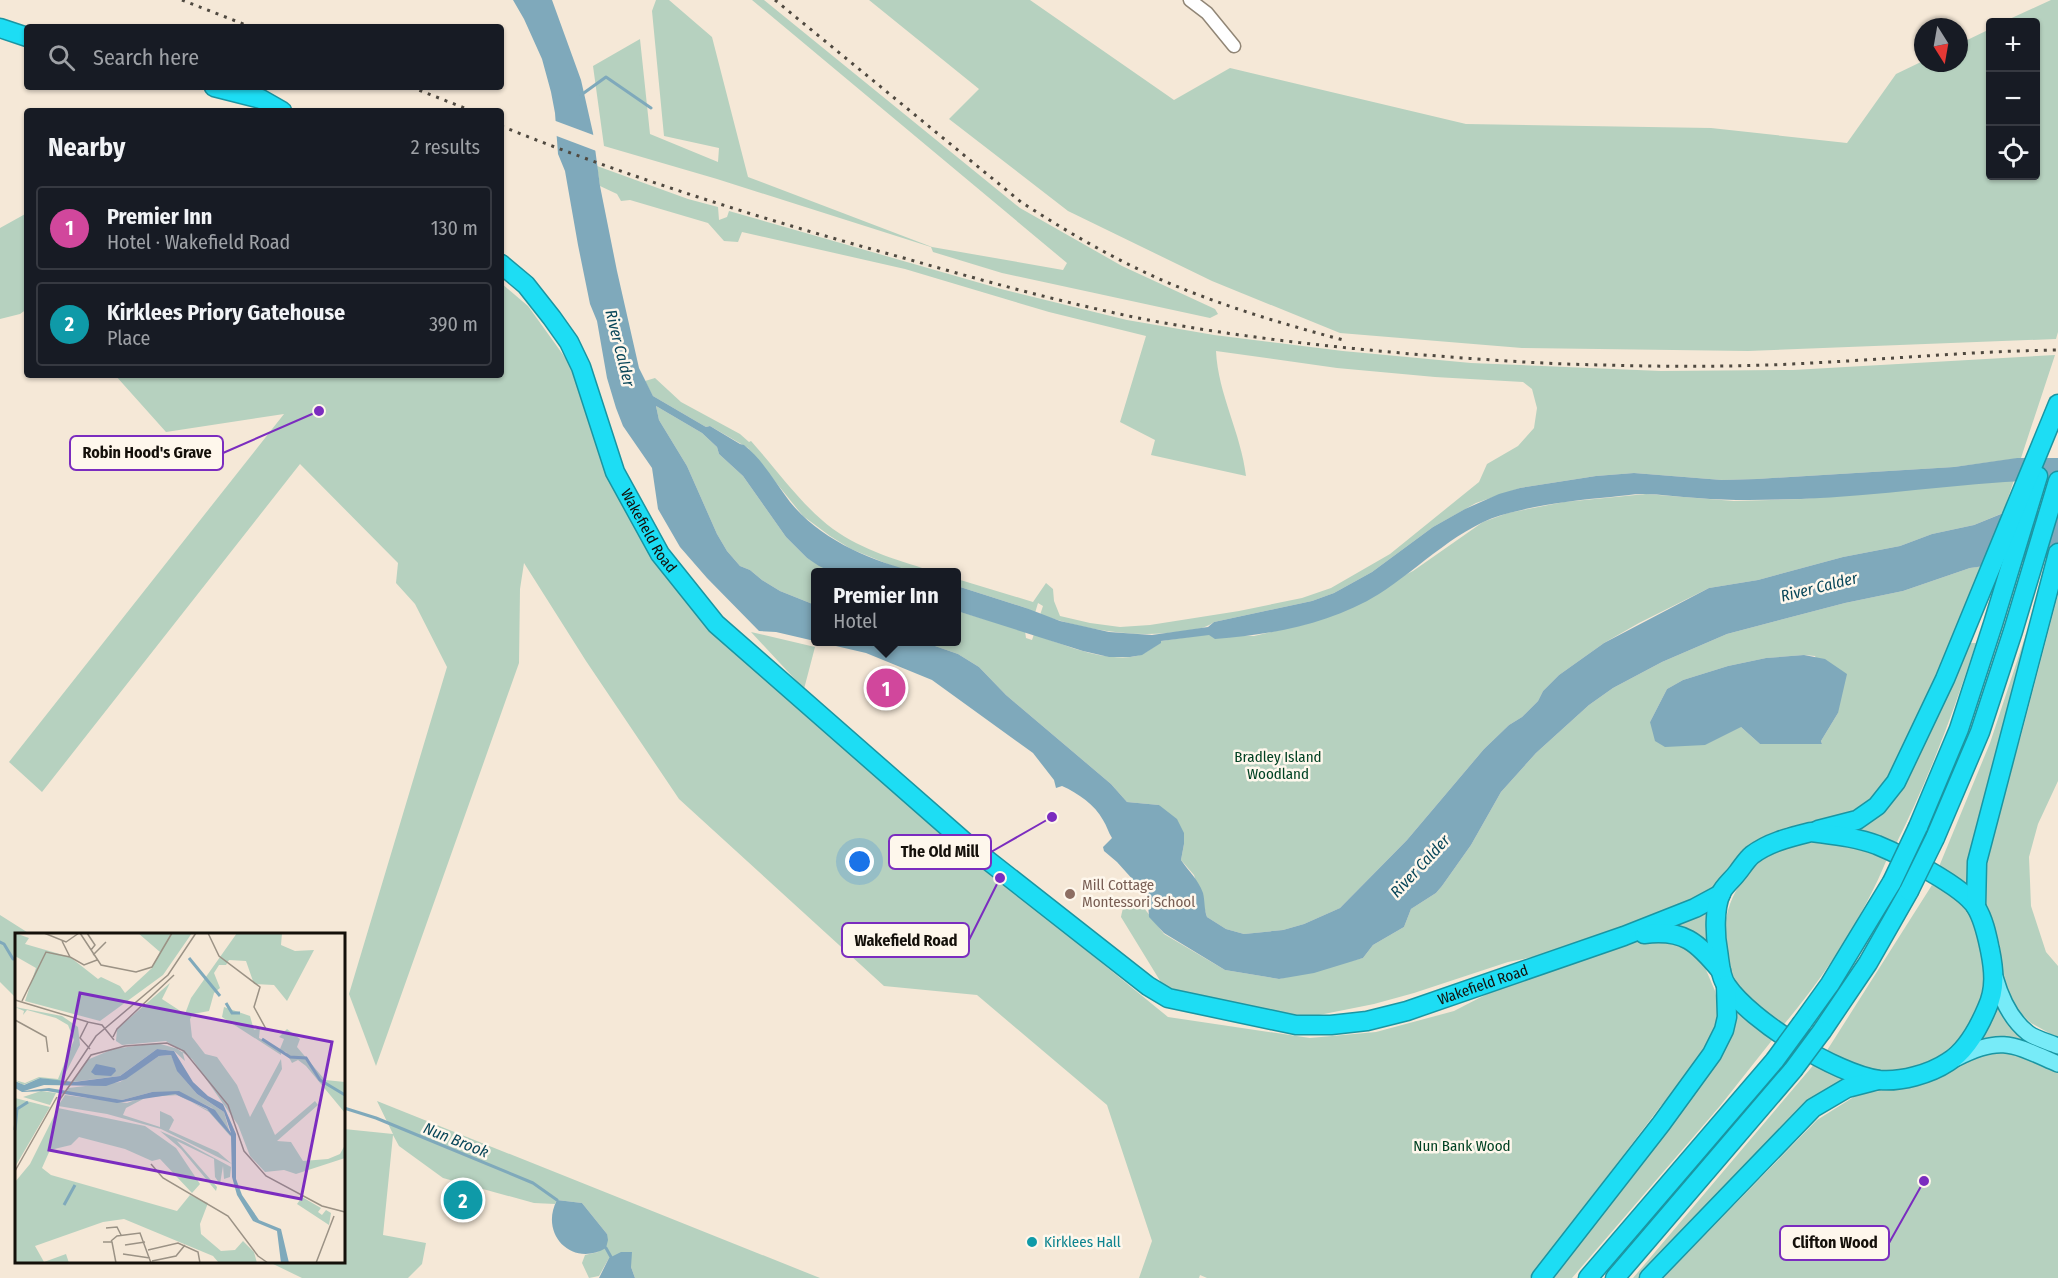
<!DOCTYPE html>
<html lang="en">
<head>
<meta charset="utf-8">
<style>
  body { margin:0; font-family:"Fira Sans Condensed",sans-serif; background:#20242c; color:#f1f3f6 }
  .controls { position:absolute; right:18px; top:18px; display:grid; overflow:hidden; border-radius:6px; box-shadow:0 2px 4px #0004 }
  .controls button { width:54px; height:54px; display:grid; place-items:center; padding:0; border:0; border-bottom:2px solid #363941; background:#171b24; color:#f1f3f6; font:30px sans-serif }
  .compass { position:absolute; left:1914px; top:18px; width:54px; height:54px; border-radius:50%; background:#171b24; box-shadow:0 2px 4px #0004; rotate:169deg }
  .you { position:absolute; left:860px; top:862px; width:21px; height:21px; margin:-15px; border:4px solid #fff; border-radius:50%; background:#1a73e8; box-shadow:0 0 0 9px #1a73e833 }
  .badge { display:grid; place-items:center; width:39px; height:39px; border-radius:50%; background:#ea580c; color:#fff; font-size:20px; font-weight:700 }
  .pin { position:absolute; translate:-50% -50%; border:3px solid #fff; box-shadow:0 2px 6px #0006 }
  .popup { position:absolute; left:811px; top:568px; width:150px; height:78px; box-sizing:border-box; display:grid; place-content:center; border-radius:6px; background:#171b24; filter:drop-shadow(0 2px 4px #0005); font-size:20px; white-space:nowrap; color:#9ea1a6 }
  .popup b { font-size:22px; color:#f1f3f6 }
  .popup::after { content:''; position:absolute; left:50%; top:100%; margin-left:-12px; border:12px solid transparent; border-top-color:#171b24 }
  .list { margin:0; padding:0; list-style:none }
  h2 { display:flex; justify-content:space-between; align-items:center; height:78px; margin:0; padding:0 24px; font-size:26px }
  h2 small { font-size:20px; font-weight:400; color:#9ea1a6 }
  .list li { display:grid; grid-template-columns:39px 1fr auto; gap:18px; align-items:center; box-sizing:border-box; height:84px; margin:0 12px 12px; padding:0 12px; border:2px solid #363941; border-radius:6px }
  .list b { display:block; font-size:22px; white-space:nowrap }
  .list p { margin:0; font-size:20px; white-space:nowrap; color:#9ea1a6 }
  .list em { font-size:20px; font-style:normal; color:#9ea1a6 }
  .icon { flex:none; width:33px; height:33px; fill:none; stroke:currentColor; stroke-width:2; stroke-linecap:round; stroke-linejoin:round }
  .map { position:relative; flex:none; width:2058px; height:1278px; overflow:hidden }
  .search { position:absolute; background:#171b24; box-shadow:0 2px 4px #0004; left:24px; top:24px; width:480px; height:66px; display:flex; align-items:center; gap:15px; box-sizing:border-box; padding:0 21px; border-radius:6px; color:#9ea1a6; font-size:22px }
  .panel { position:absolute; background:#171b24; box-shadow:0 2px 4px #0004; left:24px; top:108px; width:480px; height:270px; border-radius:6px }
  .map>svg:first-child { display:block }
  .green { fill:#b6d1bf; fill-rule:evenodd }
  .water { fill:#7fa9bb }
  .pier { fill:#f5e8d7 }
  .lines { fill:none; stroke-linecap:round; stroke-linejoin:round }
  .stream { stroke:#7fa9bb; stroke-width:3 }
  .minor-casing { stroke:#918676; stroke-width:15 }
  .major-casing { stroke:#1a95a2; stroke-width:18 }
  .highway-casing { stroke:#1a95a2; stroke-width:21 }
  .minor { stroke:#fff; stroke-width:12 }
  .major { stroke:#77ebf8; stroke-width:15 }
  .highway { stroke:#1dddf4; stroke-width:18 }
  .rail { stroke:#4f4940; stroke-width:3; stroke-dasharray:3 6; stroke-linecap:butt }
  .highway-bridge-casing { stroke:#1a95a2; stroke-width:21; stroke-linecap:butt }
  .highway-bridge { stroke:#1dddf4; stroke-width:18 }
  .education-dot { fill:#8d6e63; stroke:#fef7ec; stroke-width:2 }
  .culture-dot { fill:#0f9aa8; stroke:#fef7ec; stroke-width:2 }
  .labels { text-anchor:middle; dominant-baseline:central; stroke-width:5; stroke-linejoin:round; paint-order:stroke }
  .street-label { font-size:15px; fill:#14100a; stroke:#fef7ec }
  .park-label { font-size:15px; fill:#004122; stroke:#fef7ec }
  .education-label { font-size:15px; fill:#785e54; stroke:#fef7ec; text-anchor:start }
  .culture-label { font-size:15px; fill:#0d838f; stroke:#fef7ec; text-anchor:start }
  .water-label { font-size:16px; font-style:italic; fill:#084659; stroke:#fef7ec }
  .inset-river { fill:none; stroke:#7fa9bb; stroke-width:3 }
  .inset-road { fill:none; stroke:#9b9285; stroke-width:1.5 }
  .view { fill:#7b2cbf; fill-opacity:0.15; stroke:#7b2cbf; stroke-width:3 }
  .inset-edge { fill:none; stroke:#14100a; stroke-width:3 }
  .leader { fill:none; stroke:#7b2cbf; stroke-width:2 }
  .callout-dot { fill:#7b2cbf; stroke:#fef7ec; stroke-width:2 }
  .callout { fill:#fef7ec; stroke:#7b2cbf; stroke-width:2 }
  .callout-label { font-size:16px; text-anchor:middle; font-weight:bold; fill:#14100a }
</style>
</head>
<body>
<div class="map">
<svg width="2058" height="1278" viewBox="0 0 2058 1278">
  <rect width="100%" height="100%" fill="#f5e8d7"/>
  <!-- green -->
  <path class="green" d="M656 0H669L712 37 748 177 932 247 1063 270 1067 263 752 0H764L1020 208 1122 266 1215 309 1218 314 1210 318 1002 273 933 252 931 247 717 179 604 146 593 66 640 39 650 134 718 162 719 148 664 136 652 11Z
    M869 0H1030L1174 100 1230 68 1466 124 1711 128 1847 143 1896 74 1923 61V63H1959V44L1990 29V176H2036V22H2003L2051 0H2058V332L2056 339 1748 351 1522 348 1340 333 1212 281 1068 211 949 119 979 89Z
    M597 166 688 199 718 207 719 220 727 217 729 211 1001 289 1127 320 1214 335 1343 351 1471 363 1661 371 1793 370 2055 355 2021 458 1954 467 1757 479 1722 480 1634 473 1596 476 1520 488 1476 503 1433 527 1372 572 1334 593 1312 601 1214 622C1205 629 1195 629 1184 631 1135 639 1088 630 1041 615H1040L1043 606 1038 603 1035 613 1026 608 957 586V579L1033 602 1046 583 1053 589 1054 601 1060 616 1090 623 1120 627 1150 625 1239 611 1302 598 1331 588 1390 554 1479 482 1487 464 1518 446 1534 428 1537 408 1532 389 1523 382 1435 377 1337 368 1216 351C1218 394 1241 433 1246 476L1151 455 1155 440 1120 422 1146 336 1049 312 905 269 742 232 738 242 724 241 708 223 630 200 621 201 617 194 600 186Z
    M27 213V309L20 314 0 319V228Z
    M501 283 528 306 569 363 612 481 722 635 1071 938 1168 1017 1310 1038 1376 1032 1454 1011 1520 977 1626 944 1649 939H1661L1686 946 1701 958 1715 991 1718 1005V1016L1720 1018 1708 1052 1660 1107 1530 1278H1207L1200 1275 1199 1278H1139L1152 1241 1107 1105 977 995 884 986 679 799 586 661 524 563 520 589 519 663 376 1066 349 994 447 667 415 604 396 583 398 563 300 464 42 792 9 762 284 414 166 432 115 375H501Z
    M655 378 681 402 740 434 749 442 751 441C777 470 802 506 833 529 862 550 902 562 936 572H917L895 567 851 549 830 536 803 516 748 448 710 426 706 427 653 396 645 381Z
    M656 406 702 433 717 447 719 454 743 476 786 537 807 558 832 572H816L815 605 780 591 762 580 750 570 740 566 727 551 717 534 687 466 659 420Z
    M2014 480 2003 513 1974 525 1932 534 1900 546 1843 557 1758 580 1709 588 1639 623 1604 643 1559 675 1543 691 1538 701 1522 717 1509 725 1484 749 1407 840 1340 908 1304 924 1283 930 1244 934 1226 929 1207 917 1194 875 1181 860 1184 844 1159 805 1127 802 1111 784 1006 695 979 667 958 654 935 646 927 642H956L957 611 1025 631 1026 638 1032 640 1034 634C1064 645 1099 660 1131 657 1142 656 1151 649 1160 643L1161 641 1209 634 1254 636 1306 624 1413 571 1483 522 1508 513 1564 502 1646 494 1734 501 1803 499Z
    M1983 566 1900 761 1872 800 1856 811 1842 817 1787 827 1744 848 1709 892 1690 904 1548 954 1508 962 1414 993 1374 1004 1309 1017 1270 1014 1177 995 1162 984 1121 917C1123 906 1125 901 1137 899L1164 934 1225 970 1279 979 1363 958 1373 945 1404 927 1411 909 1436 893 1442 886 1471 845 1501 792 1536 753 1589 705 1613 688 1662 662 1727 634 1845 603 1903 591 1970 568ZM1804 655 1815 656 1838 713 1821 741 1822 744H1760L1741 727 1650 722 1667 689 1683 680 1728 666 1766 658Z
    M2058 595V781L2038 824 2029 857 2031 906 2046 952 2058 966V1038L2031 1023 2018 1011 2007 993 2001 965 2000 945 1982 896 1981 875 1997 809 2021 736Z
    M751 632 815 647 804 689Z
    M2026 634 2031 635 1972 895 1938 869 1990 743Z
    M1969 643H1976C1953 714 1928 781 1894 848L1847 830 1860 826Z
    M1809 841C1837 841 1862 848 1887 859 1862 920 1823 979 1780 1029 1767 1015 1750 1002 1738 987 1730 976 1727 961 1725 948 1720 907 1743 864 1783 849 1791 845 1801 844 1809 841Z
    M1932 885C1944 891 1956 898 1965 909 1974 920 1977 933 1981 947 1982 955 1987 965 1986 974 1984 1020 1947 1064 1901 1071 1874 1075 1850 1062 1826 1052Z
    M1709 908 1706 942 1667 925Z
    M0 915 30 934H16V998L0 982Z
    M1997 1002 2031 1040 2028 1044 1997 1038 1977 1040Z
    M1733 1006 1752 1025 1773 1039 1720 1106 1572 1278H1548L1595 1218Z
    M1994 1052 2021 1054 2058 1070V1278H1663L1817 1120 1860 1093 1909 1088 1934 1080 1974 1056Z
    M1816 1062 1854 1081 1641 1278H1633Z
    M377 1101 820 1278H635L631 1267 609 1258 599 1276 589 1278 582 1263 585 1255 598 1252 607 1234 582 1203 557 1200 555 1204 534 1203 443 1178 399 1146 393 1135 383 1235 426 1243 422 1264 408 1278H302L269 1262H344V1129L393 1134Z"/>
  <!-- water -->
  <path class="water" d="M513 0H552L581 80 593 133 600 186 617 271 639 368 653 396 706 427 710 426 740 444 744 445C763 460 775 482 790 502 821 540 871 561 917 572H832L819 566 807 558 786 537 743 476 719 454 717 447 702 433 656 406 659 420 687 466 717 534 727 551 740 566 750 570 762 580 780 591 815 605 816 642H927L935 646 958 654 979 667 1006 695 1111 784 1127 802 1159 805 1177 819 1184 833V844L1181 860C1189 872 1198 879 1203 893 1205 901 1204 909 1207 917L1226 929 1244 934 1283 930 1304 924 1340 908 1407 840 1484 749 1509 725 1522 717 1538 701 1543 691 1559 675 1604 643 1709 588 1758 580 1843 557 1900 546 1932 534 1974 525 2001 514 2058 511V556L1970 568 1903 591 1845 603 1727 634 1662 662 1613 688 1589 705 1536 753 1501 792 1471 845 1442 886 1436 893 1411 909 1404 927 1373 945 1363 958 1314 973 1279 979 1225 970 1164 933 1149 917 1147 889 1135 882 1117 862 1104 851 1103 847 1112 838C1108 832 1107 826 1103 820 1095 805 1078 793 1062 786L1056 788 1054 780 1033 753 932 680 866 653 776 632 759 631 707 578 680 547 658 509 652 468 623 426 616 408 607 378 597 321 590 304 578 245 565 171 558 154 555 113 551 92 542 59 524 19Z
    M2017 458H2058V480C1972 481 1887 496 1801 499 1766 500 1732 501 1697 498 1679 497 1661 494 1643 494 1632 494 1622 496 1611 497 1577 500 1543 504 1509 513 1461 524 1420 568 1379 594 1331 624 1270 635 1215 639L1209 635 1161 641V643L1142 655 1130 657H1109L1083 651 957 611V586L1026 608 1060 621 1109 632 1152 635 1208 627 1214 622 1312 601 1334 593 1372 572 1433 527 1465 509 1499 494 1520 488 1596 476 1634 473 1722 480 1757 479 1954 467Z
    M1804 655 1825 659 1847 674 1838 713 1821 741 1822 744H1760L1741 727 1705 745 1665 747 1655 741 1650 722 1667 689 1683 680 1728 666 1766 658Z
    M557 1200 582 1203 607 1234 608 1240 606 1248C572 1268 539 1234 557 1200Z
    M621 1252H632L631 1267 635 1278H599L609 1258Z"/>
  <!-- pier -->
  <path class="pier" d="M553 120 596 136 599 152 554 135Z"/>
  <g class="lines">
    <!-- stream -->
    <path class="stream" d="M581 95 606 77 651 108
      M0 942 4 944 13 959H16
      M344 1108 376 1118 533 1183 557 1200
      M606 1248 611 1257"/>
    <!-- minor casing -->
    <g class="minor-casing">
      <path id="minor" d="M1190 0 1207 13 1234 46"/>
    </g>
    <!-- major casing -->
    <g class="major-casing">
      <path id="major" d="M1995 977C2001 998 2010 1019 2028 1033 2036 1039 2049 1042 2058 1046
        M1957 1058C2002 1035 2014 1045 2058 1064"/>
    </g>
    <!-- highway casing -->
    <g class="highway-casing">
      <g id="highway">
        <path d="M0 28 27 37"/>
        <path d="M214 87 261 99 282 111"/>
        <path id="s1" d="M501 264 526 285 552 318 569 342 581 367 615 472 660 554 716 624 967 844 1148 986 1168 998 1296 1025H1331L1367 1021 1407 1011 1624 936 1695 908 1721 894"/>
        <path d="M1918 827 1959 729 1993 624 2038 476"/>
        <path d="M1818 830 1857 820 1877 806 1896 782 1945 679 2058 404"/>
        <path d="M1811 832C1833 835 1856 837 1877 845 1901 855 1963 886 1976 907 1984 920 1987 936 1990 950 1994 970 1996 989 1987 1008 1979 1027 1966 1051 1948 1062 1930 1074 1901 1082 1879 1080 1836 1074 1751 1021 1727 986 1720 977 1720 963 1718 951 1715 935 1714 909 1721 893 1724 886 1733 879 1738 872 1742 867 1747 859 1752 855 1769 842 1791 837 1811 832Z"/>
        <path d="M1935 838 1980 732 2013 631 2058 481"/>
        <path d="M1976 907 1977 862 2058 553"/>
        <path d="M1644 934C1684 929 1697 942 1721 971"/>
        <path d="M1802 1023 1830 984 1892 882"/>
        <path d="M1822 1031 1868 963 1909 891"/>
        <path d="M1541 1278 1661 1124 1712 1054 1724 1030 1727 1017 1726 985"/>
        <path d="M1588 1278 1775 1060"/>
        <path d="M1615 1278 1793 1070"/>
        <path d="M1649 1278 1813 1108 1847 1088 1878 1080"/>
      </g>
    </g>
    <!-- minor -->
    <use href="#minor" class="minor"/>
    <!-- major -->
    <use href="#major" class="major"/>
    <!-- highway -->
    <use href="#highway" class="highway"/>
    <!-- rail -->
    <path class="rail" d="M182 0 251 27
      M775 0 1021 202C1075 237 1131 269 1191 292 1242 312 1294 327 1347 341
      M411 87 472 111
      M501 126C635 180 772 222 911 260 987 282 1065 303 1143 319 1232 336 1322 346 1412 354 1476 359 1539 364 1603 365 1672 367 1742 367 1811 363 1893 359 1975 351 2058 350"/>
    <!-- highway-bridge casing -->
    <g class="highway-bridge-casing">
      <path id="highway-bridge" d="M1892 882 1918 827
        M1909 891 1935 838
        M1775 1060 1802 1023
        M1793 1070 1822 1031"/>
    </g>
    <!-- highway-bridge -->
    <use href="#highway-bridge" class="highway-bridge"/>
  </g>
  <!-- markers -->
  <circle class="education-dot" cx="1070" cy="894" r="6"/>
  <circle class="culture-dot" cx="1032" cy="1242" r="6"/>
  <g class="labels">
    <!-- street labels -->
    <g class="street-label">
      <text stroke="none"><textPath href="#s1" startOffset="310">Wakefield Road</textPath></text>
      <text stroke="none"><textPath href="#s1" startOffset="1336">Wakefield Road</textPath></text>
    </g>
    <!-- park labels -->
    <g class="park-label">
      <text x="1278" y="757">Bradley Island<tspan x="1278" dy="17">Woodland</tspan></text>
      <text x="1462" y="1146">Nun Bank Wood</text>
    </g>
    <!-- education labels -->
    <g class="education-label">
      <text x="1082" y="885">Mill Cottage<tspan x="1082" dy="17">Montessori School</tspan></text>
    </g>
    <!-- culture labels -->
    <g class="culture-label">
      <text x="1044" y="1242">Kirklees Hall</text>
    </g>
    <!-- water labels -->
    <g class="water-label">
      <text transform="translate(620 348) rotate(76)">River Calder</text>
      <text transform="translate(1819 587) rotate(-14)">River Calder</text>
      <text transform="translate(1420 866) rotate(-47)">River Calder</text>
      <text transform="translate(456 1140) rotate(22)">Nun Brook</text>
    </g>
  </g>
  <!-- overview -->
  <g transform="translate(15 933)">
    <rect width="330" height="330" fill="#f5e8d7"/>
    <path d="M0 0 14 5 10 11 55 24 83 46 86 44 105 53 110 60 137 35 145 19 123 0H177L148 42 85 88 10 68 21 35 0 23ZM222 0H267L266 12 280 18 299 17 272 68 259 52 239 51 231 28 214 27 211 32H204L199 40 205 55 199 60 194 78 178 81 175 86 177 104 190 121 202 124 222 152 235 184 266 126 267 136 247 173 260 202 300 168 303 172 262 208 276 209 288 228 313 226 325 221 330 212V225L281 241 269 237 250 239 235 223 223 192 177 126 151 108 107 112 101 108 102 96 155 50 147 66 170 81 176 65ZM0 74 47 83 63 94 65 112 46 149 25 145 8 152 0 147 10 150 24 144 43 146 59 107 53 92 41 85 12 77 8 82 9 78ZM209 74 235 83 239 97 245 95 244 105 265 116 269 106 264 104 272 96 285 106 282 114 310 147 330 149V180L291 133 283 127 277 130 271 119 266 118V122L207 84ZM142 110 167 117 170 128 159 118 142 116 105 143 57 149 72 127 98 116ZM156 122 164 140 182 161 209 179 216 204 194 179 164 162 132 164 111 175 108 182 145 194V178L156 183 159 187 154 197 203 219 217 231 146 196 92 181 43 173 50 162 112 170 137 161 155 160 137 159 107 167 51 159 53 155 105 149 144 123ZM162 158 197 175 211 197 195 178 160 161ZM26 158 41 160 35 172 8 164ZM0 165 35 174 0 234 1 195ZM43 175 130 193 161 215 185 251 177 260 145 226 137 228 110 216 64 204 56 212 35 217 27 235 36 242 162 278 175 262 193 270 185 291 186 301 206 318 220 317 228 308 239 319 242 330H204L198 323 109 286 88 289 20 313 29 329 51 321 54 330H0V249L15 231ZM145 198 170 209 216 234 215 244 209 246 208 233 205 251 200 244 199 226 162 208 202 254 201 258 166 216ZM287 264 306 275 303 279 307 282 311 277 316 280 314 292 282 271Z" fill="#b6d1bf" fill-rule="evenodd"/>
    <path d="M142 116 159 118 178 149 193 163 208 171 221 201V246L227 262 244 287 266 296 274 330H266L262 298 238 288 222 262 217 244 216 203 192 176 160 161 102 170 32 158 7 159 0 155V148L9 152 25 145 59 149 105 143ZM156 122 162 138 182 161 209 179 216 200 200 177 164 158 137 159 107 167 34 155 9 158 29 152 91 153 111 146 144 123ZM81 131 100 135 101 138 96 143 80 142 76 139Z" fill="#7fa9bb" fill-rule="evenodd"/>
    <path class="inset-river" d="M174 25 205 63M211 70 217 80H225M247 106 275 124 291 125 305 147 330 162M0 197 2 176 13 169M49 272 60 252"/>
    <path class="inset-road" d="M29 0 51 9 64 0M65 0 86 32 121 39 137 34 157 0M72 0 80 12 76 17M193 0 204 23 245 54 239 74 251 96M47 8 55 24 69 32 82 27M78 22 91 9M0 67 73 89M7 68 31 19 55 24M0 87 31 104 33 119M98 104 102 96 159 42M75 116 65 105 73 89 87 92 99 107M49 151 81 103 153 42 181 0M43 169 76 122 110 113 152 110 169 118 213 172 229 218 251 243 307 273 330 279M136 231 148 245 213 283 243 323 253 330M0 238 42 164M91 295 102 294 106 302M96 308 102 303 125 300 136 330M88 309H97L101 330M110 312 130 309M133 317 163 310 183 319 185 330M108 321 135 325M137 328 161 323 170 312M301 330 319 283"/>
    <path class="view" d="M65 60 317 109 286 266 34 217Z"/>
    <rect width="330" height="330" class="inset-edge"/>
  </g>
  <!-- callouts -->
  <path class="leader" d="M319 411L223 453M1052 817L991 852M1000 878L969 940M1924 1181L1889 1243"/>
  <g class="callout-dot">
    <circle cx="319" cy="411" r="6"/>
    <circle cx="1052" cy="817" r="6"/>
    <circle cx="1000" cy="878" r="6"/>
    <circle cx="1924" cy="1181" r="6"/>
  </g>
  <g class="callout">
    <rect x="70" y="436" width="153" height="34" rx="6"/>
    <rect x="889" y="835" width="102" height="34" rx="6"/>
    <rect x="842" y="923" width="127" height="34" rx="6"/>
    <rect x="1780" y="1226" width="109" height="34" rx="6"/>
  </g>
  <g class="callout-label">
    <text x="147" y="458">Robin Hood's Grave</text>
    <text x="940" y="857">The Old Mill</text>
    <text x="906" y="946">Wakefield Road</text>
    <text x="1835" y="1248">Clifton Wood</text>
  </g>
</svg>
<div class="controls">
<button>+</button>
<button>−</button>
<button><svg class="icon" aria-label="locate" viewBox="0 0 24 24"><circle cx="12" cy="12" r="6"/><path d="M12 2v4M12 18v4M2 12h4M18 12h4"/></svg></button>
</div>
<svg class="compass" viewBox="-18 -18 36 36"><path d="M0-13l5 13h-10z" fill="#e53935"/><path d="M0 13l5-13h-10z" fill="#9ea1a6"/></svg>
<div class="you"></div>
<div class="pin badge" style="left:886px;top:688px;background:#d1479c">1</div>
<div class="popup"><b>Premier Inn</b>Hotel</div>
<div class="pin badge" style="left:463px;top:1200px;background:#0f9aa8">2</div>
<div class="search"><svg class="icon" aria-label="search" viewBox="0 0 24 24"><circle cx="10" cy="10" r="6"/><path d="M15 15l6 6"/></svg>Search here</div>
<section class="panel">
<h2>Nearby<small>2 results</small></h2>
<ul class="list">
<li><span class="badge" style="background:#d1479c">1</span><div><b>Premier Inn</b><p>Hotel · Wakefield Road</p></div><em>130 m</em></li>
<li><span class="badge" style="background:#0f9aa8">2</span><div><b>Kirklees Priory Gatehouse</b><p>Place</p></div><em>390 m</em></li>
</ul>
</section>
</div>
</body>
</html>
